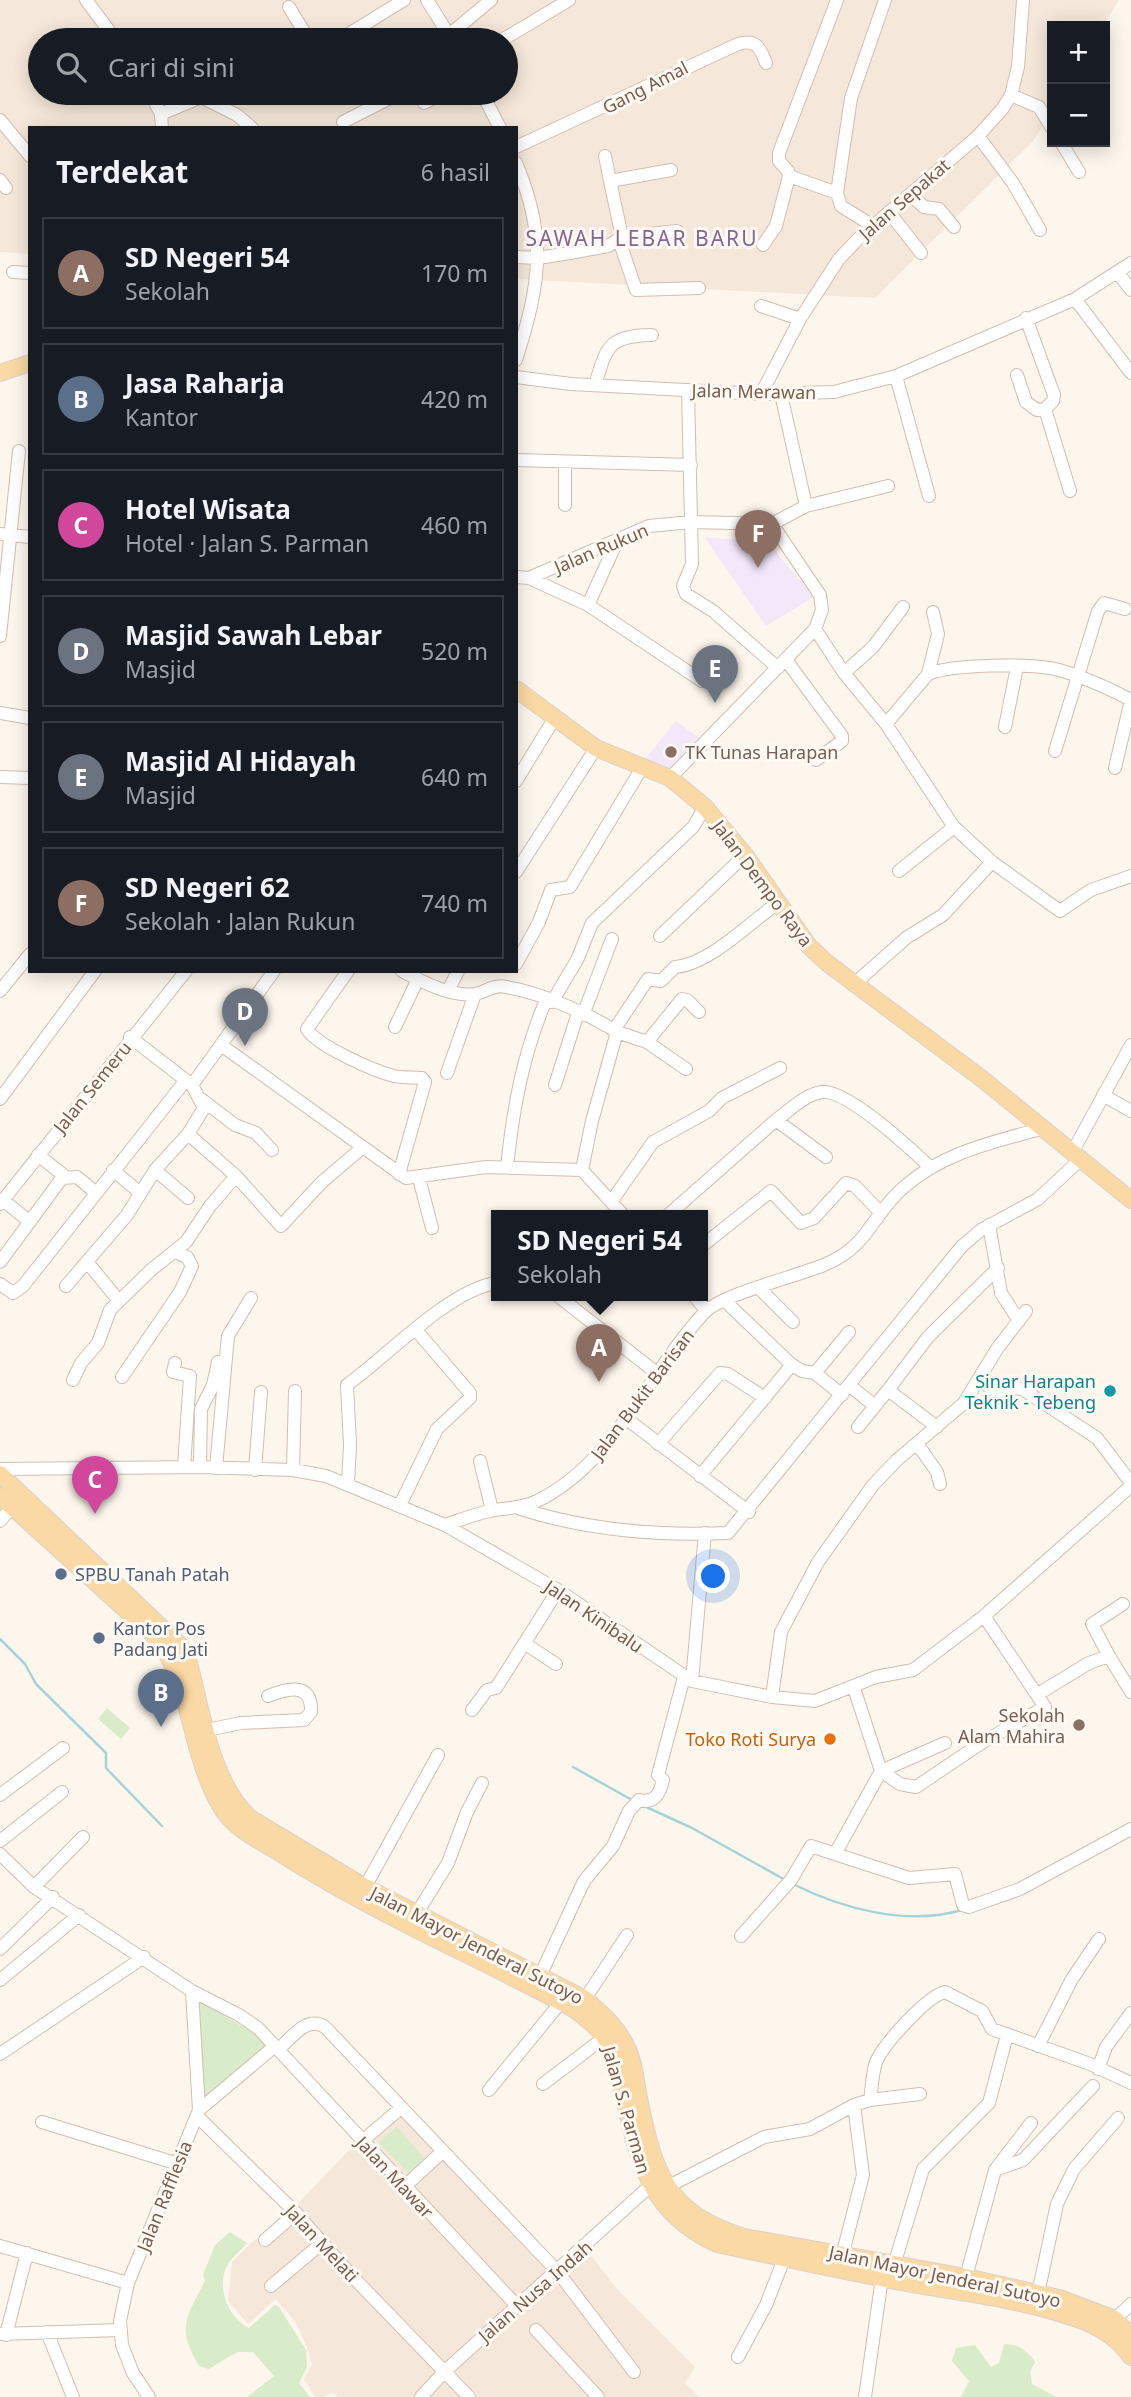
<!DOCTYPE html>
<html lang="id">
<head>
<meta charset="utf-8">
<style>
  body { margin:0; font-family:"Noto Sans",sans-serif; background:#242831; color:#f1f3f6 }
  .controls { position:absolute; right:21px; top:21px; display:grid; overflow:hidden; border-radius:0px; box-shadow:0 4px 18px #0003 }
  .controls button { width:63px; height:63px; display:grid; place-items:center; padding:0; border:0; border-bottom:2px solid #363941; background:#171b24; color:#f1f3f6; font:35px sans-serif }
  .you { position:absolute; left:714px; top:1577px; width:24px; height:24px; margin:-18px; border:5px solid #fff; border-radius:50%; background:#1a73e8; box-shadow:0 0 0 10px #1a73e833 }
  .badge { display:grid; place-items:center; width:46px; height:46px; border-radius:50%; background:#e76f51; color:#fff; font-size:23px; font-weight:700 }
  .pin { position:absolute; translate:-50% -58px; filter:drop-shadow(0 2px 4px #0008) }
  .pin::after { content:''; position:absolute; top:37px; width:24px; height:21px; background:inherit; clip-path:polygon(0 0,100% 0,50% 100%) }
  .popup { position:absolute; left:491px; top:1210px; width:217px; height:91px; box-sizing:border-box; display:grid; place-content:center; border-radius:0px; background:#171b24; filter:drop-shadow(0 2px 5px #0005); font-size:23px; white-space:nowrap; color:#9ea1a6 }
  .popup b { font-size:26px; color:#f1f3f6 }
  .popup::after { content:''; position:absolute; left:50%; top:100%; margin-left:-14px; border:14px solid transparent; border-top-color:#171b24 }
  .list { margin:0; padding:0; list-style:none }
  h2 { display:flex; justify-content:space-between; align-items:center; height:91px; margin:0; padding:0 28px; font-size:30px }
  h2 small { font-size:23px; font-weight:400; color:#9ea1a6 }
  .list li { display:grid; grid-template-columns:46px 1fr auto; gap:21px; align-items:center; box-sizing:border-box; height:112px; margin:0 14px 14px; padding:0 14px; border:2px solid #363941; border-radius:0px }
  .list b { display:block; font-size:26px; white-space:nowrap }
  .list p { margin:0; font-size:23px; white-space:nowrap; color:#9ea1a6 }
  .list em { font-size:23px; font-style:normal; color:#9ea1a6 }
  .icon { flex:none; width:38px; height:38px; fill:none; stroke:currentColor; stroke-width:2; stroke-linecap:round; stroke-linejoin:round }
  .map { position:relative; flex:none; width:1131px; height:2397px; overflow:hidden }
  .search { position:absolute; background:#171b24; box-shadow:0 4px 18px #0003; left:28px; top:28px; width:490px; height:77px; display:flex; align-items:center; gap:18px; box-sizing:border-box; padding:0 24px; border-radius:38px; color:#9ea1a6; font-size:26px }
  .panel { position:absolute; background:#171b24; box-shadow:0 4px 18px #0003; left:28px; top:126px; width:490px; height:847px; border-radius:0px }
  .map>svg:first-child { display:block }
  .residential { fill:#f5e8da; fill-rule:evenodd }
  .education { fill:#f3e8fa }
  .green { fill:#d8ecc9 }
  .lines { fill:none; stroke-linecap:round; stroke-linejoin:round }
  .stream { stroke:#a5d3da; stroke-width:2.5 }
  .minor-casing { stroke:#d1beb0; stroke-width:14 }
  .major-casing { stroke:#dad1cd; stroke-width:18 }
  .minor { stroke:#fff; stroke-width:12 }
  .major { stroke:#fbd9a5; stroke-width:16 }
  .education-dot { fill:#8d6e63; stroke:#fffaf3; stroke-width:2.5 }
  .culture-dot { fill:#0f9aa8; stroke:#fffaf3; stroke-width:2.5 }
  .service-dot { fill:#5c6f8a; stroke:#fffaf3; stroke-width:2.5 }
  .food-dot { fill:#e8710a; stroke:#fffaf3; stroke-width:2.5 }
  .labels { text-anchor:middle; dominant-baseline:central; stroke-width:6; stroke-linejoin:round; paint-order:stroke }
  .street-label { font-size:18px; fill:#7a5c4d; stroke:#fffaf3 }
  .education-label { font-size:18px; fill:#785e54; stroke:#fffaf3; text-anchor:start }
  .culture-label { font-size:18px; fill:#0d838f; stroke:#fffaf3; text-anchor:end }
  .service-label { font-size:18px; fill:#4e5e75; stroke:#fffaf3; text-anchor:start }
  .food-label { font-size:18px; fill:#c56008; stroke:#fffaf3; text-anchor:end }
  .quarter-label { font-size:21px; letter-spacing:2px; fill:#846695; stroke:#fffaf3 }
</style>
</head>
<body>
<div class="map">
<svg width="1131" height="2397" viewBox="0 0 1131 2397">
  <rect width="100%" height="100%" fill="#fdf6ec"/>
  <!-- residential -->
  <path class="residential" d="M0 0H1119L1103 26H1052V110L1034 140 875 298 516 279V128H30V254L0 252ZM40 40H506V93H40Z
    M399 2113 539 2251 559 2262 582 2244 617 2289 695 2367 685 2383 699 2397H339L331 2392 324 2397H315L304 2379 312 2365 307 2347 296 2323 276 2299 248 2324 228 2301 232 2262 255 2239 260 2243 351 2148Z"/>
  <!-- education -->
  <path class="education" d="M705 538 766 540 814 597 766 626Z
    M676 721 702 740 670 776 641 764Z"/>
  <!-- green -->
  <path class="green" d="M107 1708 130 1728 121 1739 98 1719Z
    M197 1999 275 2046 199 2113Z
    M397 2126 426 2161 410 2175 379 2142Z
    M230 2232 247 2243C242 2250 233 2256 228 2264 215 2285 228 2318 249 2328L275 2305 279 2307 306 2350 307 2367 299 2383 310 2397H247L274 2376 253 2352H237L209 2369 199 2366C176 2327 186 2318 205 2281L203 2275 215 2245Z
    M1004 2344C1018 2344 1027 2350 1035 2362L1030 2372 1032 2384 1056 2397H961L969 2381 952 2361 956 2348 975 2345 991 2367 999 2363Z"/>
  <g class="lines">
    <!-- stream -->
    <path class="stream" d="M0 1639 25 1664 36 1684 106 1753V1768L162 1826
      M573 1767 632 1800
      M644 1806 692 1828 787 1881
      M793 1884C842 1909 908 1926 962 1910"/>
    <!-- minor casing -->
    <g class="minor-casing">
      <path id="minor" d="M86 0 116 40
        M427 0 452 40
        M289 7 309 40
        M449 35 491 0
        M212 40H213
        M339 40 404 0
        M502 40 569 0
        M150 93 161 114 162 128
        M482 93 500 128
        M1011 95 1039 107 1052 128
        M201 97 237 115 252 128
        M424 103 443 93
        M161 114 208 94
        M0 120 30 156
        M343 122 400 93
        M978 136 1013 183 1040 230
        M1061 142 1079 172
        M516 147 738 44C756 39 760 47 766 63
        M605 156 610 181
        M516 163C548 238 540 284 516 360
        M789 176 837 193
        M0 180 6 188
        M911 195 924 207 939 209 954 227
        M889 212 921 253
        M873 226 841 206 837 193 851 98 885 0
        M622 237 610 181 671 170
        M619 240 636 290 699 288
        M763 245 776 226 789 176 788 171 779 161V153L837 0
        M516 257 538 258 570 253 608 246 622 237 677 231
        M13 272 30 273
        M1118 273 1131 290
        M1075 299 1131 373
        M761 306 800 319
        M1026 318 1054 395 1053 401 1045 409 1070 491
        M1017 375 1026 402 1037 410 1045 409
        M896 376 929 496
        M516 377 571 384 761 394 834 392 896 376 1075 299 1131 263
        M595 385C607 346 608 336 652 335
        M688 390 692 564 683 586 686 594 713 611 778 668
        M761 394 800 319 839 259 859 238 978 136 1003 108 1011 95 1018 67 1023 0
        M781 394 806 506
        M516 460 691 465
        M565 505V462
        M772 524 820 595 822 610 815 629
        M0 534 30 537
        M516 577 529 578 649 526 691 522 772 524 806 506 888 486
        M529 578 588 605 702 681
        M588 605 618 539
        M0 636 19 451
        M786 660 842 736V741L816 760
        M844 673 873 647 903 607
        M928 674 938 634 933 612
        M0 713 30 718
        M886 724 928 674C953 664 1033 663 1059 670 1084 677 1108 688 1131 700L1115 768
        M1005 727 1017 667
        M1055 751 1098 611 1104 603 1125 609
        M0 777 30 778
        M670 778 815 629 844 673 886 724 954 827 992 862 1060 911 1091 890 1131 876
        M516 781 554 719
        M899 871 954 827
        M516 872 596 748
        M660 936 745 855
        M516 964 539 922 551 890 570 887 643 766
        M348 971 307 1029C317 1046 374 1071 394 1076 403 1078 413 1077 422 1078L425 1082 399 1174
        M402 971C423 982 450 997 475 994 486 992 494 984 506 987 539 992 589 1014 617 1032L592 1121 582 1170 624 1216
        M853 985 906 938 943 915 992 862
        M0 991 30 954
        M448 991 458 971
        M552 1002 577 960 592 923 693 827 705 807
        M583 1015 612 939
        M395 1027 418 979
        M614 1030 648 979 661 981 675 967C710 964 749 923 779 902
        M617 1032 647 1042 686 1069
        M647 1042 682 999 687 1000 699 1012
        M221 1045 406 1178 486 1167 582 1170
        M447 1073 475 994
        M192 1085 274 971
        M555 1085 578 1013
        M1103 1095 1131 1111
        M0 1099 95 971
        M201 1099 235 1125 256 1133 272 1150
        M776 1120C789 1111 805 1094 822 1092 847 1089 912 1150 931 1168
        M188 1134 236 1176
        M1073 1151 1131 1045
        M38 1155 66 1177
        M507 1167C513 1109 523 1054 546 1000
        M113 1170 139 1192
        M155 1170 188 1198
        M419 1178 432 1228
        M3 1200 30 1222
        M611 1202 653 1142 709 1111 722 1098 780 1068
        M0 1204 186 971
        M667 1216 776 1120 826 1157
        M989 1225 1001 1293 1019 1321
        M702 1246 771 1191 801 1223 814 1218 846 1183 855 1186 881 1213
        M0 1262 62 1178 77 1177 95 1192
        M88 1263 119 1301
        M0 1284 13 1293 23 1286 186 1080
        M66 1286 127 1215 155 1170 188 1134 204 1108 192 1085 130 1037
        M759 1288 793 1322
        M558 1296 658 1374
        M694 1296 706 1310
        M175 1363 173 1372 190 1376 184 1467
        M791 1364 802 1371 815 1373 842 1395
        M815 1373 849 1332
        M122 1377 180 1292 192 1266 187 1257 174 1252
        M980 1379C993 1392 998 1396 1015 1388L1022 1389 1097 1438 1131 1483
        M73 1380 81 1363 98 1343 110 1310 151 1270 186 1242 210 1206 236 1176 281 1226 322 1182 363 1147
        M850 1386 875 1406
        M888 1390 928 1337 998 1268
        M624 1417 749 1512
        M858 1427 888 1390 937 1427
        M658 1444 720 1373 728 1374 765 1398
        M918 1445 937 1472 940 1484
        M480 1461 492 1510
        M200 1467 201 1409 213 1385 218 1362
        M216 1468 228 1336 251 1298
        M0 1469 200 1467 293 1470 326 1476 445 1525 558 1590 692 1681 772 1697 815 1701 876 1677 913 1670 984 1616 1131 1486
        M255 1470 261 1392
        M293 1470 295 1391
        M700 1476 790 1367 791 1364 725 1301
        M348 1483 350 1445 347 1385C386 1357 449 1290 496 1283
        M400 1505 437 1429 470 1398V1393L416 1330
        M518 1508C585 1530 658 1536 728 1533L962 1246 981 1230 1038 1199 1082 1158
        M0 1521 12 1507
        M445 1525C460 1520 475 1514 490 1511 507 1507 521 1509 537 1501 614 1464 648 1373 704 1313 721 1294 799 1276 826 1264 870 1245 871 1215 904 1187 944 1152 994 1142 1044 1128
        M524 1643 556 1664
        M1109 1656 1092 1624 1123 1604
        M692 1681 705 1533
        M854 1688 881 1771 900 1784 916 1787 983 1742 1045 1707 984 1616
        M1038 1694 1089 1663 1109 1656 1131 1692
        M772 1697 781 1632 818 1562 873 1485 897 1460 964 1403 997 1349 1026 1311
        M472 1710 487 1690 496 1688 558 1590
        M207 1730 241 1723 304 1720 311 1712C312 1682 288 1688 268 1696
        M945 1743 881 1771 835 1854 909 1878 955 1874 963 1905 969 1907 1020 1889 1131 1829
        M0 1795 63 1748
        M0 1841 62 1792
        M0 1854 34 1887 192 1991 239 2015 258 2028 517 2306
        M34 1887 83 1837
        M365 1887 438 1755
        M417 1913 448 1863 467 1812 482 1783
        M741 1936 791 1880 811 1846 835 1854
        M0 1949 53 1897
        M540 1976 584 1881 613 1846 629 1811 639 1800C654 1804 660 1794 663 1780L658 1775 684 1677
        M0 1980 79 1915
        M192 1991 199 2110
        M585 1999 627 1935
        M1038 2046 1072 1979 1099 1939
        M278 2050C291 2038 307 2015 325 2027L558 2272 634 2372
        M0 2054 144 1957
        M1098 2069 1106 2047 1131 2013
        M543 2084 605 2037
        M489 2090 561 2002
        M870 2100C872 2088 872 2074 876 2062 883 2045 927 1996 945 1992L982 2011 992 2029 1090 2064 1131 2083
        M197 2116 296 2213 350 2274 469 2397
        M42 2122 175 2163
        M361 2142 401 2108
        M995 2170 1031 2123
        M404 2187 442 2152
        M667 2187 764 2137 810 2129 854 2105 870 2100 920 2094
        M265 2240 296 2213
        M0 2246 128 2283
        M841 2260 863 2175 854 2105
        M894 2265 923 2169 989 2103 1007 2035
        M966 2277 995 2170 1023 2160 1093 2086
        M271 2286 322 2243
        M1038 2294 1057 2204 1074 2169 1118 2118
        M1115 2319 1131 2304
        M536 2330 598 2397
        M47 2332 73 2397
        M0 2334 120 2330
        M6 2335 27 2253
        M738 2357 766 2305 784 2259
        M149 2397 133 2373 122 2345 120 2321 128 2283 199 2110 275 2046
        M421 2397 444 2372 650 2186
        M865 2397 882 2278"/>
    </g>
    <!-- major casing -->
    <g class="major-casing">
      <path id="major" d="M0 373 30 363
        M516 689 596 748 670 778 705 807 745 855 808 945 827 963 981 1078 1131 1200
        M0 1474 179 1644 187 1656C202 1708 209 1780 250 1818L365 1887 585 1999C602 2014 620 2029 629 2052 635 2066 636 2083 639 2099 655 2174 665 2212 744 2237L966 2277 1059 2298 1115 2319 1131 2337
        M0 1496 158 1639C192 1689 190 1755 221 1807 232 1827 257 1839 275 1850 369 1911 473 1955 572 2008 584 2017 599 2027 607 2041 617 2058 620 2078 624 2097 638 2163 651 2214 717 2244 782 2258 847 2272 912 2284 966 2293 1023 2300 1074 2318 1096 2325 1118 2338 1131 2357"/>
    </g>
    <!-- minor -->
    <use href="#minor" class="minor"/>
    <!-- major -->
    <use href="#major" class="major"/>
  </g>
  <!-- markers -->
  <g class="education-dot">
    <circle cx="671" cy="752" r="7"/>
    <circle cx="1079" cy="1725" r="7"/>
  </g>
  <circle class="culture-dot" cx="1110" cy="1391" r="7"/>
  <g class="service-dot">
    <circle cx="61" cy="1574" r="7"/>
    <circle cx="99" cy="1638" r="7"/>
  </g>
  <circle class="food-dot" cx="830" cy="1739" r="7"/>
  <g class="labels">
    <!-- street labels -->
    <g class="street-label">
      <text transform="translate(645 87) rotate(-27)">Gang Amal</text>
      <text transform="translate(904 199) rotate(-41)">Jalan Sepakat</text>
      <text transform="translate(754 391) rotate(1)">Jalan Merawan</text>
      <text transform="translate(601 548) rotate(-23)">Jalan Rukun</text>
      <text transform="translate(763 883) rotate(53)">Jalan Dempo Raya</text>
      <text transform="translate(92 1087) rotate(-51)">Jalan Semeru</text>
      <text transform="translate(642 1394) rotate(-53)">Jalan Bukit Barisan</text>
      <text transform="translate(594 1616) rotate(34)">Jalan Kinibalu</text>
      <text transform="translate(477 1945) rotate(27)">Jalan Mayor Jenderal Sutoyo</text>
      <text transform="translate(627 2110) rotate(74)">Jalan S. Parman</text>
      <text transform="translate(395 2177) rotate(47)">Jalan Mawar</text>
      <text transform="translate(164 2196) rotate(-68)">Jalan Rafflesia</text>
      <text transform="translate(322 2243) rotate(47)">Jalan Melati</text>
      <text transform="translate(945 2276) rotate(12)">Jalan Mayor Jenderal Sutoyo</text>
      <text transform="translate(535 2291) rotate(-41)">Jalan Nusa Indah</text>
    </g>
    <!-- education labels -->
    <g class="education-label">
      <text x="685" y="752">TK Tunas Harapan</text>
      <text x="1065" y="1715" text-anchor="end">Sekolah<tspan x="1065" dy="21">Alam Mahira</tspan></text>
    </g>
    <!-- culture labels -->
    <g class="culture-label">
      <text x="1096" y="1381">Sinar Harapan<tspan x="1096" dy="21">Teknik - Tebeng</tspan></text>
    </g>
    <!-- service labels -->
    <g class="service-label">
      <text x="75" y="1574">SPBU Tanah Patah</text>
      <text x="113" y="1628">Kantor Pos<tspan x="113" dy="21">Padang Jati</tspan></text>
    </g>
    <!-- food labels -->
    <g class="food-label">
      <text x="816" y="1739">Toko Roti Surya</text>
    </g>
    <!-- quarter labels -->
    <g class="quarter-label">
      <text x="642" y="238">SAWAH LEBAR BARU</text>
    </g>
  </g>
</svg>
<div class="controls">
<button>+</button>
<button>−</button>
</div>
<div class="you"></div>
<div class="pin badge" style="left:599px;top:1382px;background:#8d6e63">A</div>
<div class="popup"><b>SD Negeri 54</b>Sekolah</div>
<div class="pin badge" style="left:161px;top:1727px;background:#5c6f8a">B</div>
<div class="pin badge" style="left:95px;top:1514px;background:#d1479c">C</div>
<div class="pin badge" style="left:245px;top:1046px;background:#6b7280">D</div>
<div class="pin badge" style="left:715px;top:703px;background:#6b7280">E</div>
<div class="pin badge" style="left:758px;top:568px;background:#8d6e63">F</div>
<div class="search"><svg class="icon" aria-label="search" viewBox="0 0 24 24"><circle cx="10" cy="10" r="6"/><path d="M15 15l6 6"/></svg>Cari di sini</div>
<section class="panel">
<h2>Terdekat<small>6 hasil</small></h2>
<ul class="list">
<li><span class="badge" style="background:#8d6e63">A</span><div><b>SD Negeri 54</b><p>Sekolah</p></div><em>170 m</em></li>
<li><span class="badge" style="background:#5c6f8a">B</span><div><b>Jasa Raharja</b><p>Kantor</p></div><em>420 m</em></li>
<li><span class="badge" style="background:#d1479c">C</span><div><b>Hotel Wisata</b><p>Hotel · Jalan S. Parman</p></div><em>460 m</em></li>
<li><span class="badge" style="background:#6b7280">D</span><div><b>Masjid Sawah Lebar</b><p>Masjid</p></div><em>520 m</em></li>
<li><span class="badge" style="background:#6b7280">E</span><div><b>Masjid Al Hidayah</b><p>Masjid</p></div><em>640 m</em></li>
<li><span class="badge" style="background:#8d6e63">F</span><div><b>SD Negeri 62</b><p>Sekolah · Jalan Rukun</p></div><em>740 m</em></li>
</ul>
</section>
</div>
</body>
</html>
